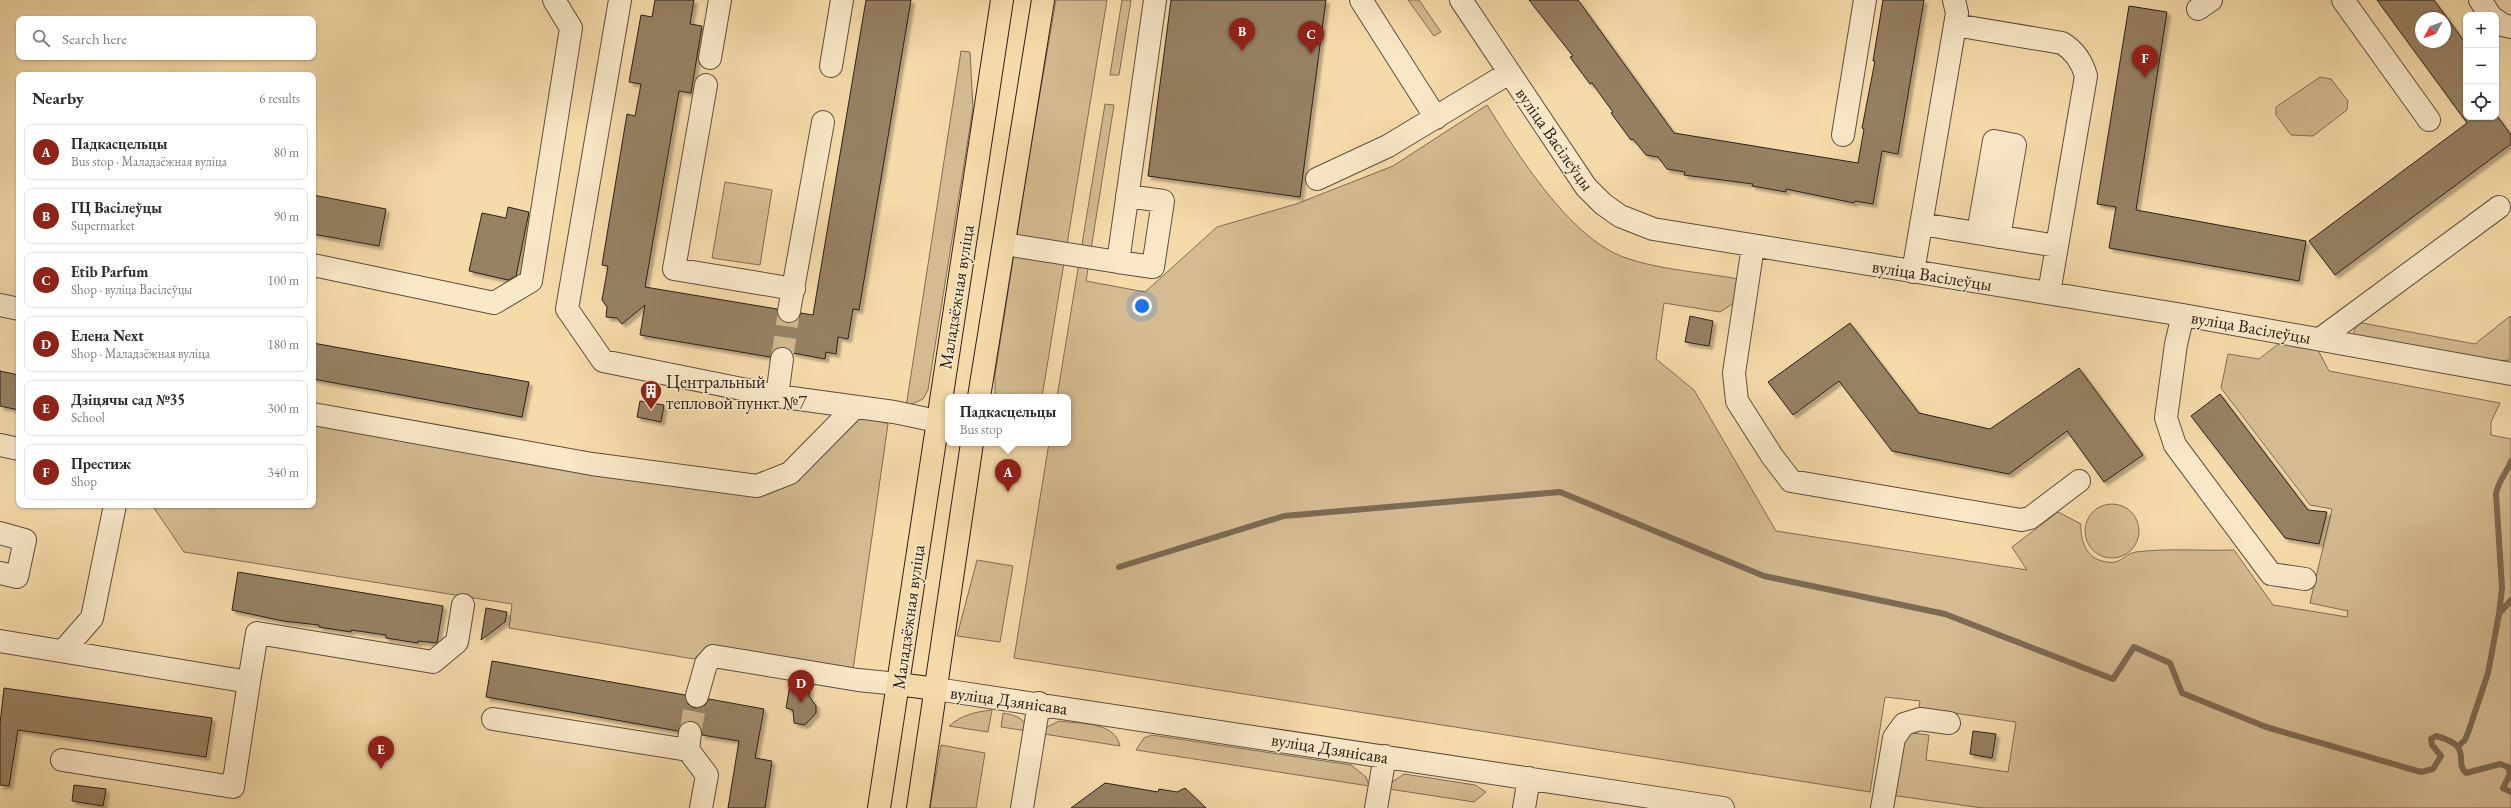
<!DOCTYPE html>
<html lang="en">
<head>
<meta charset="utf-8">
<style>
  body { margin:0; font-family:"EB Garamond",serif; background:#f7f7f7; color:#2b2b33 }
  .controls { position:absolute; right:12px; top:12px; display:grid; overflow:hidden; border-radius:8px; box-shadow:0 1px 3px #0004 }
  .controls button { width:36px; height:36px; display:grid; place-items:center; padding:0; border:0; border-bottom:1px solid #e1e1e2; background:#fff; color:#2b2b33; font:20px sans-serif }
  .compass { position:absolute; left:2415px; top:12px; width:36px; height:36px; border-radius:50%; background:#fff; box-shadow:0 1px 3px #0004; rotate:229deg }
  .you { position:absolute; left:1142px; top:306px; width:14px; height:14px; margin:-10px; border:3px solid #fff; border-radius:50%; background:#1a73e8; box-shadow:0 0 0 6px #1a73e833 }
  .badge { display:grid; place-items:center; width:26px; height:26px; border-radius:50%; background:#8f2418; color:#fff; font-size:13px; font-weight:700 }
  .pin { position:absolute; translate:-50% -33px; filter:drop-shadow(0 1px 2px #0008) }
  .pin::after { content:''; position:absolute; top:21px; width:14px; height:12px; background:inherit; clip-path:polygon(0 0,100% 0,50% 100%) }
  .popup { position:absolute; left:945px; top:394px; width:126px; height:52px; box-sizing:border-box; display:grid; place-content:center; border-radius:8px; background:#fff; filter:drop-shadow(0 1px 3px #0005); font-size:13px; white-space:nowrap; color:#7c7c81 }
  .popup b { font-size:15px; color:#2b2b33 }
  .popup::after { content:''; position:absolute; left:50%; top:100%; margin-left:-8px; border:8px solid transparent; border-top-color:#fff }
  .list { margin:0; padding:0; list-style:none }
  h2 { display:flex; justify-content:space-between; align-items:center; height:52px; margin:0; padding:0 16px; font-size:17px }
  h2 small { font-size:13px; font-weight:400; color:#7c7c81 }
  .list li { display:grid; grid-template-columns:26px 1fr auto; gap:12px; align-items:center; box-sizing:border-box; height:56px; margin:0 8px 8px; padding:0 8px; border:1px solid #e1e1e2; border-radius:8px }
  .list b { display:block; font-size:15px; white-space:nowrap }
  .list p { margin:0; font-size:13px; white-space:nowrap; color:#7c7c81 }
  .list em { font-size:13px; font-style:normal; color:#7c7c81 }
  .icon { flex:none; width:22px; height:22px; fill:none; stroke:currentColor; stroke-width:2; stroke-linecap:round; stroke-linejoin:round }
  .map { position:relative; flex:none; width:2511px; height:808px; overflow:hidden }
  .search { position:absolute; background:#fff; box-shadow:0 1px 3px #0004; left:16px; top:16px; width:300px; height:44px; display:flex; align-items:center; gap:10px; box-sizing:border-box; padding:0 14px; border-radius:8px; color:#7c7c81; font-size:15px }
  .panel { position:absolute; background:#fff; box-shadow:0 1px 3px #0004; left:16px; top:72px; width:300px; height:436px; border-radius:8px }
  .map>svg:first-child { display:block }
  .green { fill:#d4bb91; stroke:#806e55 }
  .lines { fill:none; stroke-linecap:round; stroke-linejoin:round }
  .stream { stroke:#7d6a53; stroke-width:6 }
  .building { fill:#968164; stroke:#2d2019; fill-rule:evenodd; filter:url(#shadow) }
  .minor-tunnel { stroke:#ceb68d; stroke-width:22; stroke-dasharray:22 11; stroke-linecap:butt }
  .minor-casing { stroke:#5f4f3d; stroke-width:24 }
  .major-casing { stroke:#2d2019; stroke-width:24 }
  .minor { stroke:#f9e8c8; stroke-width:22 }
  .major { stroke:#f6dbaa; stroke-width:22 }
  .labels { text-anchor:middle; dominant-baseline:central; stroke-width:3; stroke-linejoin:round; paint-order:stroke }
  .street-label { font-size:18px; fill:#2d2019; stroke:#f9e8c8 }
  .poi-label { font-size:18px; fill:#2d2019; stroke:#f9e8c8; text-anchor:start }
</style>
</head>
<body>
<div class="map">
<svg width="2511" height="808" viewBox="0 0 2511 808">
  <defs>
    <filter id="shadow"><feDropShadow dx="3.5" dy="3.5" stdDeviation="1" flood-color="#0004"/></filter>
  </defs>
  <rect width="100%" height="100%" fill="#f6dbaa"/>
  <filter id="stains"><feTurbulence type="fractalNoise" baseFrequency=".005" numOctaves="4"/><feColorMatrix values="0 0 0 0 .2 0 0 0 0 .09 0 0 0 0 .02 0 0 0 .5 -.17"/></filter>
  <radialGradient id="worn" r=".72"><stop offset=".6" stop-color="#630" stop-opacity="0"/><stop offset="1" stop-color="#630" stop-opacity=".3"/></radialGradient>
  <!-- green -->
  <path class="green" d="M1056 0H1107L1042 397H995V375L1030 151Z
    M1122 0H1131L1119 75H1110Z
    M1408 0H1419L1441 32 1434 36Z
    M961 51 970 52 973 108 928 390 923 399 906 407Z
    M2320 77 2331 79 2348 101 2347 110 2313 136 2291 135 2276 115V107Z
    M1105 104 1114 105 1086 281 1145 292 1217 227 1296 204 1393 166 1487 105C1517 153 1568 236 1623 257 1659 270 1701 272 1739 279L1734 303 1720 312 1664 303 1656 359 1694 390 1776 531 2027 570 2012 547 2058 512 2081 524C2080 538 2085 555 2099 560 2121 568 2122 554 2136 552 2165 548 2203 551 2234 550L2273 605 2347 617 2348 611 2310 603 2332 509 2310 505 2221 388 2228 354 2259 359 2282 341 2317 348 2329 371 2500 403 2491 422V435L2511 439V808H1983L1890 795 1905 735 1912 733 1929 735 1926 760 2008 772 2016 722 1919 708 1920 701 1885 697 1870 792 1014 658 1049 443H1068V397H1057Z
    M725 182 772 190 760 265 712 258Z
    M2510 316V360L2499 361 2354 337 2353 334 2357 325 2362 323 2475 344Z
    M870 417 888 424 853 670 709 645 694 659 509 628 512 604 184 552 152 505H313V423L518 461 758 497 797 482 857 420Z
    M2085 531a27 27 0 1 1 54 0a27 27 0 1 1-54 0Z
    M977 560 1013 566 1000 642 957 636Z
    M992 710 988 732 949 726C962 715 974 712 992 710Z
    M1003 713C1015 715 1026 718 1027 731L1001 727Z
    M1059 721C1079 724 1115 721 1120 746L1044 734 1047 727Z
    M1152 735 1351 765 1366 777 1369 786 1136 750 1144 738Z
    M941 745 985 753 976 808H930Z
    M1404 774 1475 785 1486 792 1474 802 1389 789 1392 782Z"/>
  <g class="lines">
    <!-- stream -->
    <path class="stream" d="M1119 567 1284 516 1560 492 1764 576 1945 614 2113 679 2134 647 2170 663 2182 693 2266 727 2421 772 2433 769 2441 756 2432 745 2431 739 2436 736C2475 746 2453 762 2466 773L2500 764 2508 767 2510 774 2503 788 2511 792
      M2499 614 2511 600
      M2458 746 2465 740 2469 730 2488 673 2499 614 2502 588 2496 494C2498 481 2506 474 2511 461"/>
  </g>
  <!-- building -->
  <path class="building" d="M655 0H694L690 24 702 26 691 93 679 91 645 287 777 309 781 320 787 323 798 319 801 313 813 315 866 0H911L859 310 853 309 848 339 838 337 836 354 826 352 825 359 793 353 783 347 777 348 770 357 640 335 645 305 622 324 617 318 606 317 607 307 602 300 608 266 602 265 627 114 635 116 641 84 629 82 641 15 652 17Z
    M1171 0H1326L1300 197 1148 176Z
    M1529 0H1578L1674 133 1858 163 1864 129 1862 128 1875 61H1873L1883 0H1924L1898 154 1882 151 1873 204 1855 201 1854 203 1786 189V192L1752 186 1753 184 1684 175 1685 172 1667 169 1658 157 1646 155 1633 139 1631 140 1611 113 1613 112 1592 83 1590 84 1570 57 1573 56Z
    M2377 0H2434L2466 44V117H2498L2511 135V144L2335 275 2309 241 2467 123ZM2421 18H2445V42H2421Z
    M2129 6 2167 12 2136 210 2306 241 2299 281 2109 248 2116 207 2097 204Z
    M313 195 386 209 379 246 313 234Z
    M508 207 529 212 516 276 508 280 469 271 482 213 506 218Z
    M1690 316 1713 321 1709 346 1685 342Z
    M1850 323 1919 413 1990 429 2079 368 2143 455 2104 482 2067 431 2009 474 1892 451 1839 381 1793 415 1768 382Z
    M313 343 529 382 522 417 313 379Z
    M0 371 19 375V410L0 406Z
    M2220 394 2308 510 2327 512 2319 544 2285 538 2191 416Z
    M640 401 664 405 661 422 637 417Z
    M238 572 443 606 437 643 418 641V643L386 638V635L351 630V632L319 627V625L283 621 232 610Z
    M486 608 507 612 505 622 481 640Z
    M492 661 685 695 688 704 694 708 705 705 709 699 764 709 755 758 772 761 765 808H728L739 741 702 735 701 728 692 721 685 722 678 731 486 697Z
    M790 685 810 689 809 696 816 706V713L805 725 794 723 793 710 786 708Z
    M4 688 212 718 206 757 18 730 9 786 0 785V724Z
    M1973 731 1996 734 1992 758 1970 754Z
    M1105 783 1158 792 1159 789 1177 792 1185 788 1206 808H1071Z
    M74 785 106 789 103 806 72 801Z"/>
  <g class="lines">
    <!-- minor-tunnel -->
    <path class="minor-tunnel" d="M782 359 789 311
      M690 733 697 696"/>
    <!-- minor casing -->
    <g class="minor-casing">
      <path id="minor" d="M620 0 567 309 603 361 777 396 894 412 937 421
        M1361 0 1436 118
        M1461 0 1586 187 1603 204 1620 216 1653 229 2183 315 2511 374
        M1954 0 1957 13 1955 25
        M2343 0 2429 120
        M2480 0 2490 15
        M2198 9 2211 0
        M2496 20 2503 25 2511 27
        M710 58 720 0
        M831 66 842 0
        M706 85 674 269 794 289
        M1843 135 1865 0
        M1317 179 1388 146 1509 73
        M1921 224 2057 246
        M1978 233 1994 141 2015 145 1999 237
        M1004 244 1118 262 1155 0
        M1753 246 1734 373 1737 401 1772 456 1791 481 2021 520 2030 518 2079 481
        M1118 262 1153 267 1163 201 1127 196
        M313 265 494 303 531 281 571 28 554 0
        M1913 272 1955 25 2062 43C2075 51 2082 61 2086 76L2049 293
        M0 305 19 309
        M789 311 823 122
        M2183 315 2176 344 2166 418 2175 445 2271 574 2305 579
        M2320 339 2499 207
        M777 396 782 359
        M313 414 592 464 757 486 790 473 855 407
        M0 445 19 449
        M0 533 25 540 17 577 0 573
        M0 641 249 682 233 787 62 760
        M63 651 92 618 115 505
        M249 682 257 633 433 662 457 642 463 605
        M936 689 1723 808
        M697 696 706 664 713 656 858 680 898 684
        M493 719 688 750 690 733
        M688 750 707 775 701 808
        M1022 808 1039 703
        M1376 808 1385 756
        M1524 808 1529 778
        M1882 808 1894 738 1904 724 1920 719 1949 723"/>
    </g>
    <!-- major casing -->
    <g class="major-casing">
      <path id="major" d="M979 397 1043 0
        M898 684 936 689
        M879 808 1002 0
        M918 808 972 443"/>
    </g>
    <!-- minor -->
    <use href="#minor" class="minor"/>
    <!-- major -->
    <use href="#major" class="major"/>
  </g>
  <!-- icons -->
  <defs>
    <g id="building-pin" transform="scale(1.15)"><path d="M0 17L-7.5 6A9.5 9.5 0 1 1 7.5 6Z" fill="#8f2418" stroke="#f9e8c8"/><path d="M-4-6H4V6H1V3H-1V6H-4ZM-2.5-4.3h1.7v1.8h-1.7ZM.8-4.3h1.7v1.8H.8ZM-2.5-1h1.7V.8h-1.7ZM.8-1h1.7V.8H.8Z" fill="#fff"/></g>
  </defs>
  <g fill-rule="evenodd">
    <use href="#building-pin" x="651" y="391"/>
  </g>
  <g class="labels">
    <!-- street labels -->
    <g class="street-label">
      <text transform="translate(1555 139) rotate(55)">вуліца Васілеўцы</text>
      <text transform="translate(1932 275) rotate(9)">вуліца Васілеўцы</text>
      <text transform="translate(956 297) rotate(-81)">Маладзёжная вуліца</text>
      <text transform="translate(2251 327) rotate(10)">вуліца Васілеўцы</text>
      <text transform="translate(908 617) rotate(-82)">Маладзёжная вуліца</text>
      <text transform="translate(1009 700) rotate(8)">вуліца Дзянісава</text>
      <text transform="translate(1330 748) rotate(9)">вуліца Дзянісава</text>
    </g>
    <!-- poi labels -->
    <g class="poi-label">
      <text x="666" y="381">Центральный<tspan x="666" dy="21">тепловой пункт №7</tspan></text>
    </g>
  </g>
  <rect width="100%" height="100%" filter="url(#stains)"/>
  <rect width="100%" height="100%" fill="url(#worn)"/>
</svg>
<div class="controls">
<button>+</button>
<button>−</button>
<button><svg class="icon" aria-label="locate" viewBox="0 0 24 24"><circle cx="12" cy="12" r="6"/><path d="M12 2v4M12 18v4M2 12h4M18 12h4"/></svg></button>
</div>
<svg class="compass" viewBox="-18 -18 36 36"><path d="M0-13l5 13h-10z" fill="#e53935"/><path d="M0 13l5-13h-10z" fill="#7c7c81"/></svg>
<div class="you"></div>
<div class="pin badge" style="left:1008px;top:492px">A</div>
<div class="popup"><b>Падкасцельцы</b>Bus stop</div>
<div class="pin badge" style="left:1242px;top:51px">B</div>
<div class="pin badge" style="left:1311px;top:54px">C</div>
<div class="pin badge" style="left:801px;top:703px">D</div>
<div class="pin badge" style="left:381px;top:769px">E</div>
<div class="pin badge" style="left:2145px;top:78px">F</div>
<div class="search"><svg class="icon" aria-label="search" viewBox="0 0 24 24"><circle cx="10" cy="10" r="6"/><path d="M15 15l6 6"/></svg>Search here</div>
<section class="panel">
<h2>Nearby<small>6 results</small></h2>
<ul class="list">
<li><span class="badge">A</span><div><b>Падкасцельцы</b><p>Bus stop · Маладзёжная вуліца</p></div><em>80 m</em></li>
<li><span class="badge">B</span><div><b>ГЦ Васілеўцы</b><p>Supermarket</p></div><em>90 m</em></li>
<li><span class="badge">C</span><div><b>Etib Parfum</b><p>Shop · вуліца Васілеўцы</p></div><em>100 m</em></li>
<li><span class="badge">D</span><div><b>Елена Next</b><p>Shop · Маладзёжная вуліца</p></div><em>180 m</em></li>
<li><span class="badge">E</span><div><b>Дзіцячы сад №35</b><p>School</p></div><em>300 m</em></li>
<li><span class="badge">F</span><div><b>Престиж</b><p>Shop</p></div><em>340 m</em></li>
</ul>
</section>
</div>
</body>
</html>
